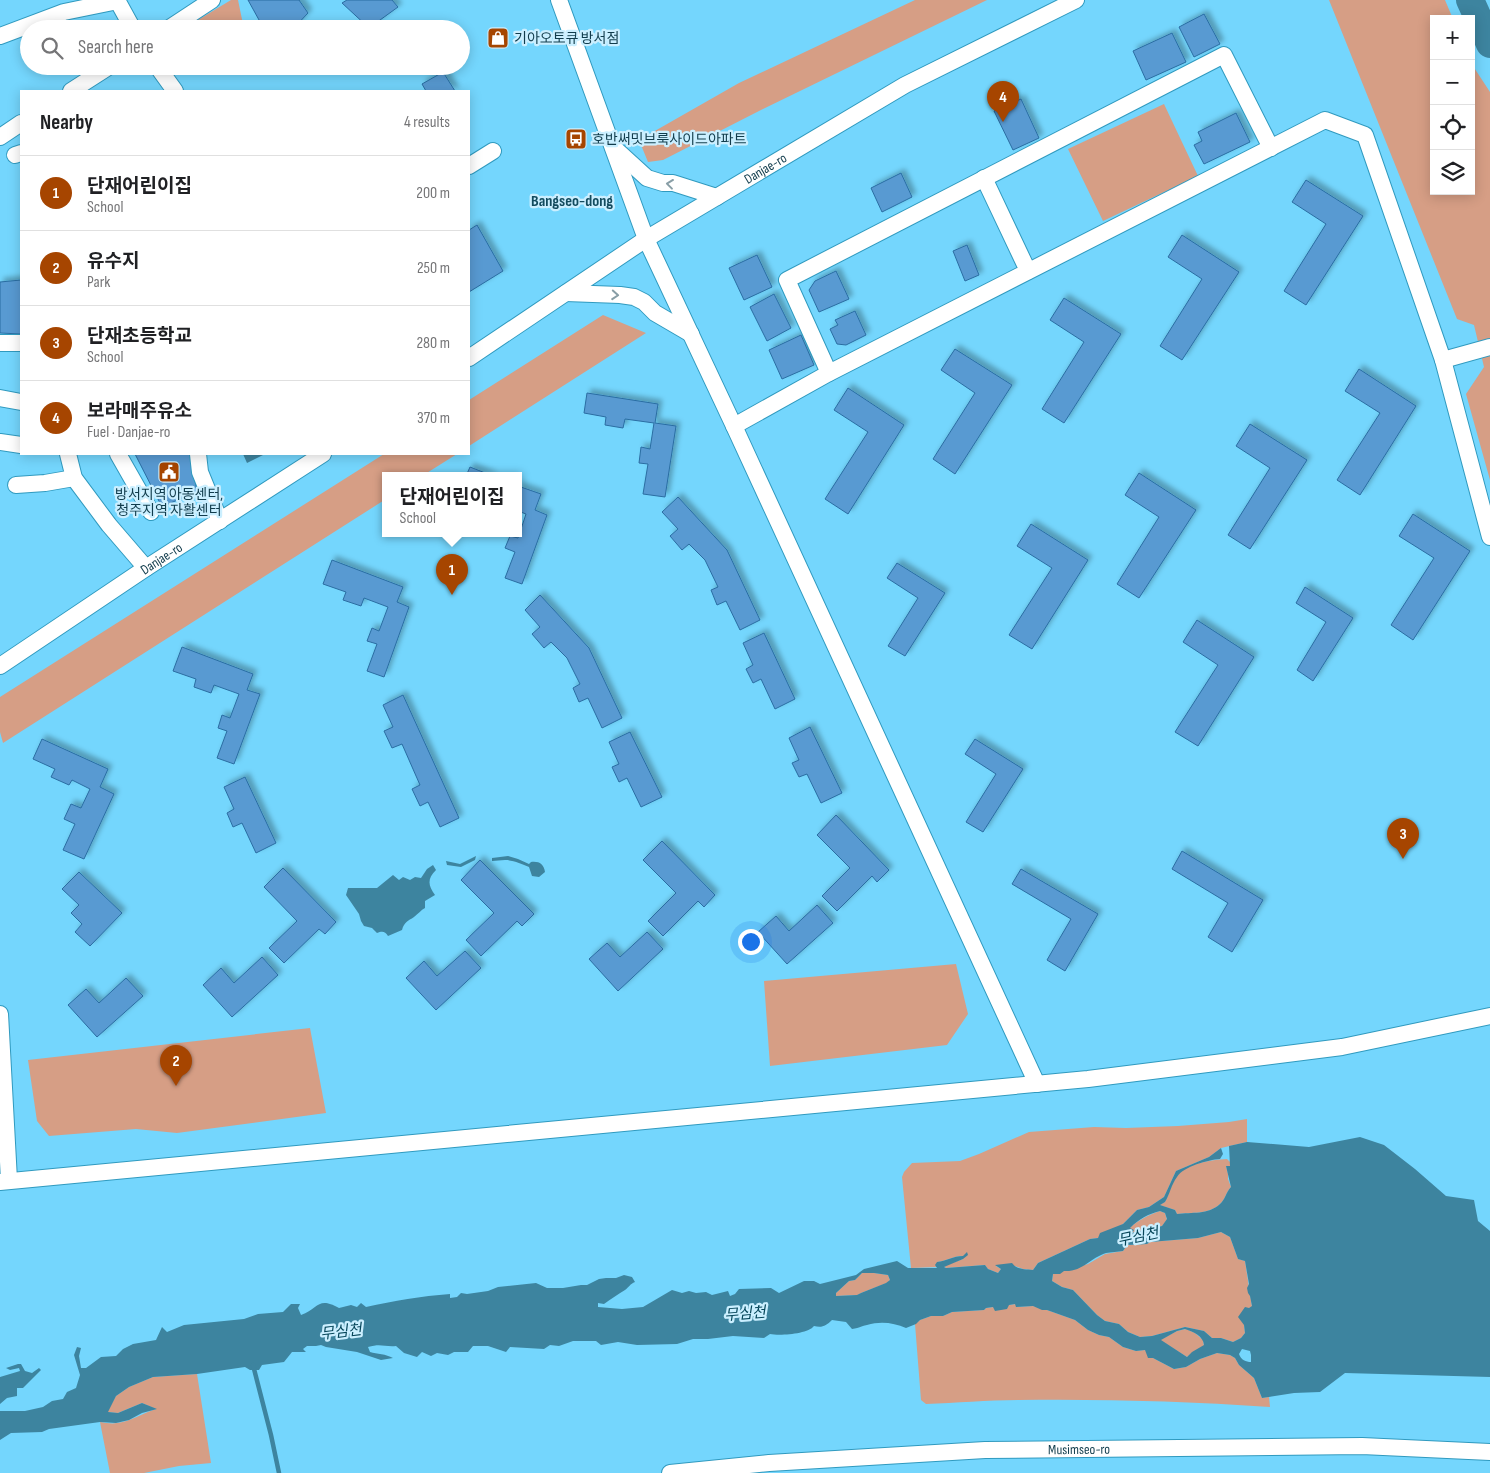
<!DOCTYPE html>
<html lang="en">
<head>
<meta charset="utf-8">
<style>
  body { margin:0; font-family:"Sofia Sans Condensed","Noto Sans KR",sans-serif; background:#f6f6f6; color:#202124 }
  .controls { position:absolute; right:15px; top:15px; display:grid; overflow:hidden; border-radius:0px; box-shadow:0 2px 12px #0003 }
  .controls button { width:45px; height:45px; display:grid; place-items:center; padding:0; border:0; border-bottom:1px solid #e0e0e0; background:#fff; color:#202124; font:25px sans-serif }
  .you { position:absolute; left:750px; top:941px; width:18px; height:18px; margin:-12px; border:4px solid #fff; border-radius:50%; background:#1a73e8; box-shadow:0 0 0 8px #1a73e833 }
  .badge { display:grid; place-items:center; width:32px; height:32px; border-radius:50%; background:#a64500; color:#fff; font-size:16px; font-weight:700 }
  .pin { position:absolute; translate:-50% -41px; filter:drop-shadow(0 1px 2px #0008) }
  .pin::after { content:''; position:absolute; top:26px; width:18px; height:15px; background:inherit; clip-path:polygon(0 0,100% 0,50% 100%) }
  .popup { position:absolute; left:382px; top:472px; width:140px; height:65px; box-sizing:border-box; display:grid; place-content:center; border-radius:0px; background:#fff; filter:drop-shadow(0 1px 4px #0005); font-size:16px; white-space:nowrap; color:#757577 }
  .popup b { font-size:19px; color:#202124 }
  .popup::after { content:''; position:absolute; left:50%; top:100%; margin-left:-10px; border:10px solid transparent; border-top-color:#fff }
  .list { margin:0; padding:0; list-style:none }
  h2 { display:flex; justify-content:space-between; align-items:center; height:65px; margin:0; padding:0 20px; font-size:21px }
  h2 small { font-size:16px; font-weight:400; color:#757577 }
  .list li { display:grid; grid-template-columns:32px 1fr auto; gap:15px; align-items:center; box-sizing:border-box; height:75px; padding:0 20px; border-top:1px solid #e0e0e0 }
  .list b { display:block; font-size:19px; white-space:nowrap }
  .list p { margin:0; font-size:16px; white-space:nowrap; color:#757577 }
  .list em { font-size:16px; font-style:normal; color:#757577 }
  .icon { flex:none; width:28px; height:28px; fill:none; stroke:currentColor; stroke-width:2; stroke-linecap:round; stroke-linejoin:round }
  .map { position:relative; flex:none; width:1490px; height:1473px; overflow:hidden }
  .search { position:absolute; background:#fff; box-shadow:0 2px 12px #0003; left:20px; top:20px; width:450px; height:55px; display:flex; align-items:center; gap:12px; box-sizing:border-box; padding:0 18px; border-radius:28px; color:#757577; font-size:19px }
  .panel { position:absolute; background:#fff; box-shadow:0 2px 12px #0003; left:20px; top:90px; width:450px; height:365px; border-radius:0px }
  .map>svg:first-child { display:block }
  .green { fill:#d69e85 }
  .water { fill:#3d849f; fill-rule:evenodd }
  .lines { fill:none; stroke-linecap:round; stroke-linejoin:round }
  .stream { stroke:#3d849f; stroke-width:4.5 }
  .river { stroke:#3d849f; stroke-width:28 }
  .building { fill:#589ad2; stroke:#2a6da2; filter:url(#shadow) }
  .minor-casing { stroke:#309abf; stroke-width:18 }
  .minor { stroke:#fff; stroke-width:16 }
  .oneway { stroke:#889ea6 }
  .labels { text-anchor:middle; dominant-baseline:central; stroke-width:4.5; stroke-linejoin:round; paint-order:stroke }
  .poi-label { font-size:14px; fill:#113c4c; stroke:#cbefff; text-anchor:start }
  .street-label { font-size:14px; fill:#113c4c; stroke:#cbefff }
  .water-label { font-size:15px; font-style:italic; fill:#054559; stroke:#cbefff }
  .quarter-label { font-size:16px; font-weight:bold; fill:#134b5e; stroke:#cbefff }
</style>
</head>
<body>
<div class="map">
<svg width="1490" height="1473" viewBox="0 0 1490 1473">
  <defs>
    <filter id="shadow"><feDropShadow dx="4" dy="-4" stdDeviation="2.5" flood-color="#0004"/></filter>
  </defs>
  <rect width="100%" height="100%" fill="#74d6fd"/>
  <!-- green -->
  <path class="green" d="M231 0H238L244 29H190L188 26Z
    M915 0H987L759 111 663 160 648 162 639 140 739 83Z
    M1329 0H1445L1453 19H1434V191H1471V63L1490 92V480L1466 394 1484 367 1474 325 1457 319Z
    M1164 104 1198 176 1103 221 1068 149Z
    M603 315 646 333 469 446V400Z
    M384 454H457L422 476H386V499L3 743 0 732V697Z
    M956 964 968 1014 947 1045 770 1066 764 981Z
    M310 1028 326 1113 177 1133 136 1129 49 1136 37 1121 28 1060Z
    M1247 1119V1142L1221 1148 1209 1157 1176 1171 1164 1197 1149 1207 1137 1210 1123 1224 1098 1238 1090 1239 1038 1263 1033 1270 1023 1269 1015 1266H996L1001 1269 998 1273 988 1269 985 1265 946 1268 944 1266 963 1259V1256C953 1256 946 1261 937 1262L938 1267 911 1268 902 1177 904 1172 912 1163 960 1161 979 1154 1029 1132 1094 1127 1126 1128 1178 1126 1229 1122Z
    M1227 1159 1230 1162V1166H1226L1228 1174V1179L1231 1187C1226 1192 1225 1200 1220 1204 1208 1215 1192 1212 1177 1214L1175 1210 1159 1205 1165 1202C1169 1194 1171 1185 1176 1177 1186 1163 1211 1160 1227 1159Z
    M1160 1211 1165 1213 1167 1220 1162 1226 1131 1233 1129 1228C1139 1220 1148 1215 1160 1211Z
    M1221 1232 1230 1237 1238 1259 1245 1261 1252 1307 1249 1308 1244 1325 1245 1333 1241 1338 1233 1342 1221 1338H1212L1204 1331 1185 1327 1152 1336 1140 1337 1128 1332 1119 1324 1105 1321 1097 1315 1073 1290 1062 1287 1052 1281 1053 1274 1088 1264 1105 1254 1123 1251 1127 1245 1147 1244 1150 1242 1198 1238Z
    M862 1273H874L888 1275 890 1280 887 1283 861 1293 858 1295 836 1296V1293L849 1281 855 1280Z
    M1016 1304V1307L1033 1306 1047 1310 1075 1320 1088 1330 1099 1335 1109 1337 1123 1347 1136 1351 1145 1350 1153 1358 1174 1369 1186 1367 1200 1359 1217 1353 1230 1355 1235 1358 1239 1365 1254 1378 1262 1398 1269 1397 1270 1407C1186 1401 1102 1399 1018 1400 987 1400 956 1403 926 1404L921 1400 915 1324 920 1320 931 1316H943L952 1312 984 1310 986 1308Z
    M1186 1329 1195 1333 1203 1340 1204 1346 1193 1352 1187 1357 1160 1340 1177 1331Z
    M197 1374 211 1463 179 1466 144 1473H110L100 1422C106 1423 112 1424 117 1423 129 1422 143 1413 156 1409L142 1403 118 1413 107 1412 116 1396 129 1387 153 1377Z"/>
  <!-- water -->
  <path class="water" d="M243 454H265L247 463Z
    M476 856 475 860 461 867 447 865 446 861 460 864Z
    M508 856 518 859 529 864 531 862C539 861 544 864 545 872L539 877 532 876 529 867C522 864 513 860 505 860 500 860 497 861 492 861V858Z
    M433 865 436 870C427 879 428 885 435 895L425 901V908C421 910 418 914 414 917 408 921 404 922 402 930L388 936C385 931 382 931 377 933L372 928 364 926 361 921 359 914 346 895 348 888H377L393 875 399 880 403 877 410 880 415 877 421 878 427 869Z
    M1360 1137 1384 1145 1415 1169 1446 1196 1474 1200 1478 1221 1490 1231V1377L1345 1373 1320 1392 1294 1393 1262 1398 1254 1378 1239 1365 1235 1358 1230 1355 1217 1353 1200 1359 1186 1367 1174 1369 1153 1358H1148L1145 1350 1136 1351 1123 1347 1109 1337 1099 1335 1088 1330 1075 1320 1047 1310H1042L1033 1306 1016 1307 1015 1304 1009 1305 1007 1309 995 1311 993 1307 986 1308 984 1310 952 1312 943 1316H931L920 1320 916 1324 906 1328C894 1323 881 1321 867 1325 860 1326 861 1328 852 1329L846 1322 832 1320C826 1326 822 1328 814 1326 808 1334 780 1336 770 1334L764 1338 733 1336 708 1339H693L677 1344 637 1345 618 1342 601 1345 596 1341H573L559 1346 550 1345 544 1349 510 1347 506 1352 488 1346H473L468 1352H454L448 1355 437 1353 431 1356 422 1352 417 1357 404 1353 396 1346C384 1347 381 1343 368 1347L370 1352C377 1354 386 1354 393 1358L381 1360 357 1352 326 1347 321 1345 316 1346H307L303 1349 306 1352H292L284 1362 262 1365 259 1370H250L245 1367 197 1374 153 1377 129 1387 116 1396 108 1412 118 1413 142 1403 157 1409 142 1413 129 1420 116 1423 100 1422 49 1429 42 1432 11 1433 0 1440V1411H25L43 1407 52 1401 63 1399 67 1392 76 1388 80 1375 74 1355 77 1347 81 1348 79 1356 81 1368H86L101 1357 116 1356 123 1349 133 1344 156 1340 162 1327 167 1332 184 1325 244 1319 258 1314 283 1312 291 1304H300L298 1308 301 1315C319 1308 318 1296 339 1308L351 1305 357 1307 361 1303 366 1307C394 1301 421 1296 450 1294V1298L457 1297 461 1293 467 1294 488 1291 498 1287 536 1283 547 1288H563L581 1285H587L599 1279 606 1278H616L624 1275 632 1277 635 1282C630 1284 629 1287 625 1290 618 1294 611 1299 604 1304L598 1303V1307L622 1309 643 1307 672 1290 682 1293 689 1291 696 1293 706 1292 712 1295 728 1291 730 1296 735 1294 739 1289 771 1288 779 1293 804 1281H814L820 1284 856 1275 864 1269 897 1261 908 1268H937L935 1265 937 1262C946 1261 953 1256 963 1256L967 1252 968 1255 963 1259 944 1267 946 1268 985 1265 988 1269 998 1273 1001 1269 995 1265 1012 1263C1017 1270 1025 1269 1033 1270L1038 1263 1090 1239 1098 1238 1100 1233 1123 1224 1137 1210 1149 1207 1164 1197 1176 1171 1209 1157 1221 1148 1223 1154 1220 1159C1208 1160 1184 1166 1177 1177 1171 1185 1170 1194 1165 1202L1160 1205 1175 1210 1177 1214C1192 1212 1208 1215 1220 1204 1225 1200 1226 1192 1231 1187L1226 1166H1230L1229 1146 1247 1142 1309 1147ZM1160 1211 1165 1213 1167 1219 1162 1226 1132 1233 1134 1230 1130 1228C1139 1219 1148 1214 1160 1211ZM1221 1232 1230 1237 1238 1259 1245 1261 1249 1284 1247 1288 1248 1293 1250 1296 1252 1306 1249 1308 1245 1307 1238 1317 1244 1325 1245 1333 1241 1338 1233 1342 1221 1338H1212L1204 1331 1185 1327 1152 1336 1140 1337 1128 1332 1119 1324 1105 1321 1097 1315 1073 1290 1062 1287 1052 1281 1053 1274H1060L1064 1271C1083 1272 1090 1258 1106 1253 1111 1252 1118 1252 1123 1251L1127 1245 1147 1244 1150 1242 1198 1238ZM862 1273H874L888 1275 890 1280 886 1283 861 1293 857 1295 836 1296V1293L849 1281 855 1280ZM1185 1329C1194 1332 1203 1336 1204 1345L1192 1352 1187 1357 1161 1340 1177 1331ZM1242 1349 1250 1351 1251 1355V1362C1246 1362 1241 1360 1239 1354Z
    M18 1364H21L25 1371 32 1373 39 1368 41 1370 23 1388H17V1396L7 1398 0 1404V1377L20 1371 19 1368 10 1370 6 1368Z"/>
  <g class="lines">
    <!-- stream -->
    <path class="stream" d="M253 1365 271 1435 279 1473"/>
    <!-- river -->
    <path class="river" d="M1470 0 1490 44"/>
  </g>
  <!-- building -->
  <path class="building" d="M248 0H299L308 13 293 29H264Z
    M347 0H392L398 7 369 28 342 3Z
    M1204 14 1220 44 1194 57 1179 27Z
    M1172 33 1186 62 1146 80 1133 51Z
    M443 72 455 91H426L422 84Z
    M1021 99 1039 138 1013 150 994 111Z
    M1236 113 1250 142 1204 164 1194 145 1202 141 1198 132Z
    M901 173 912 197 882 212 871 188Z
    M1306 180 1363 216 1306 305 1284 291 1326 224 1292 202Z
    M477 225 503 271 469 292V230Z
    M1182 235 1239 272 1182 360 1160 346 1202 279 1168 257Z
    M967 245 979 275 965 281 953 251Z
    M757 255 772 287 744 300 729 268Z
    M836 271 849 299 819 312 809 290 815 281Z
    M21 280V334L0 333V282Z
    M774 294 791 328 767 341 750 307Z
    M1064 298 1121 334 1064 423 1042 409 1084 342 1050 320Z
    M855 311 866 335 846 345 837 344 830 329 838 325 835 320Z
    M801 335 814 365 782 379 769 350Z
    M955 349 1012 385 955 474 933 459 975 393 941 370Z
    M1359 369 1416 406 1360 495 1337 480 1380 413 1345 391Z
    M848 388 904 425 848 514 825 499 868 432 834 410Z
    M587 393 658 404 655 423 676 426 665 497 643 494 648 464 639 463 641 447 650 449 654 423 625 419 623 428 605 425 606 417 584 413Z
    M1250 424 1307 460 1250 549 1228 535 1270 468 1236 446Z
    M135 454H190L197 491 162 507Z
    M470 467 493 476H466Z
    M1139 473 1196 510 1139 598 1117 584 1159 517 1125 495Z
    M518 486 541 494 535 510 547 515 522 584 505 578 515 552 505 548 510 536 518 538 526 514 518 511Z
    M678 497 727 550 760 620 740 630 726 601 717 605 711 590 718 587 705 560 689 544 682 550 670 536 678 529 662 512Z
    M1413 514 1470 551 1413 640 1391 625 1434 558 1399 536Z
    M1031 524 1088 560 1032 649 1009 635 1052 568 1017 546Z
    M332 560 403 587 397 602 409 607 384 677 367 671 377 644 367 641 372 628 379 631 388 607 364 598 361 606 343 600 346 592 323 584Z
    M897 563 945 593 905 656 888 646 918 598 887 578Z
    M1305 587 1353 618 1313 681 1297 670 1326 622 1296 603Z
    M540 595 589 648 622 718 602 728 588 698 579 702 573 688 580 684 567 658 551 642 544 648 532 634 540 627 525 610Z
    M1197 620 1254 657 1198 746 1175 732 1218 665 1183 642Z
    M764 633 795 699 775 709 761 679 753 683 746 669 753 665 743 643Z
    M182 647 253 674 247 690 260 694 234 764 217 758 227 731 218 728 222 715 230 718 239 694 214 685 211 693 194 687 196 679 173 671Z
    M403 695 459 818 440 827 428 802 420 806 412 789 420 785 402 744 392 748 384 731 393 727 383 705Z
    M810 727 842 793 821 803 807 774 799 777 792 763 799 760 789 738Z
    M630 732 662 797 641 807 627 778 619 782 612 767 619 764 609 742Z
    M42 739 108 769 100 787 114 794 84 859 63 850 75 824 64 819 71 804 81 808 90 789 72 780 69 785 51 777 55 769 33 759Z
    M975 739 1023 769 983 832 966 822 996 774 965 754Z
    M245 777 276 843 256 853 242 823 233 827 227 813 234 809 224 787Z
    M836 815 889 870 877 882 872 876 837 911 822 896 850 868 817 835Z
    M662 841 715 895 704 907 698 901 663 936 648 921 676 893 643 860Z
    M1182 851 1263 900 1232 952 1208 937 1228 903 1172 869Z
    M480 860 534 914 522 926 517 921 481 956 466 940 494 913 461 880Z
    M283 868 336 922 325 934 319 929 284 963 269 948 297 921 264 887Z
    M1021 869 1098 914 1065 971 1047 960 1071 919 1012 884Z
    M79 872 122 913 90 946 75 932 82 924 71 913 79 905 62 889Z
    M817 905 833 923 787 964 758 932 776 916 789 931Z
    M647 932 663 949 618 991 589 959 607 943 620 957Z
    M465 951 481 968 436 1010 406 978 424 961 437 976Z
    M262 957 278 975 232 1017 203 985 221 968 234 983Z
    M126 978 143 996 97 1037 68 1005 86 989 99 1003Z"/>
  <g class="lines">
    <!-- minor casing -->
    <g class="minor-casing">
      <g id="minor">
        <path d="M117 0 133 29"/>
        <path d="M559 0 646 239 734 426 1037 1084"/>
        <path d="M168 29 212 0"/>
        <path d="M0 36 64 12 118 1"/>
        <path d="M157 66 175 91"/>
        <path d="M71 91 110 66"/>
        <path d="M0 137 21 123"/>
        <path d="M613 147 647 178 663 183H673L717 197"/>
        <path d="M15 155 21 153"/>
        <path d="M469 166 493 151"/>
        <path d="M984 178 1028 271"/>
        <path d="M566 293 620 295 634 297 644 302 655 313 691 334"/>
        <path d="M0 343H21"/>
        <path id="s1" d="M469 358 646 239 905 85 1076 0"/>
        <path d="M1443 360 1490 347"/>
        <path d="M829 373 787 280 1224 55 1271 148"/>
        <path d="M0 398 21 402"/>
        <path d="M734 426 829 373 1325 120 1365 135 1443 360 1490 537"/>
        <path d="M0 442 21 445"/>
        <path d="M68 454 74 478 109 525 146 568"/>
        <path d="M118 454 151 512"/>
        <path d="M198 454 200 472 220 521"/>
        <path d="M16 485 45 483 74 478"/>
        <path id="s2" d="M0 666 146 568 323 454"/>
        <path d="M0 1014 9 1180"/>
        <path d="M0 1182 1088 1079 1342 1047 1490 1016"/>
        <path id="s3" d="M670 1473 769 1463 985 1450 1362 1446 1490 1452"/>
      </g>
    </g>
    <!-- minor -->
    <use href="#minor" class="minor"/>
  </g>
  <!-- one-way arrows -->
  <defs><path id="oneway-chevron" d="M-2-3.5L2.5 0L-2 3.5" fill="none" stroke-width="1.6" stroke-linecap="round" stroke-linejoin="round" transform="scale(1.25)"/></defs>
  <g class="oneway">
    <use href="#oneway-chevron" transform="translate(670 184) rotate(-173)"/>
    <use href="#oneway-chevron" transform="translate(615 295) rotate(4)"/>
  </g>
  <!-- icons -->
  <defs>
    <g id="shop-square" transform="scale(1.125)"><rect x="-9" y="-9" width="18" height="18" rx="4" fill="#a64500" stroke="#cbefff"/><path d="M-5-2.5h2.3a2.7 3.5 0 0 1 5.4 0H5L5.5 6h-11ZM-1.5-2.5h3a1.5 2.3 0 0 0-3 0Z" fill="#fff"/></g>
    <g id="bus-square" transform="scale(1.125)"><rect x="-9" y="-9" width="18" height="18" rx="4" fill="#a64500" stroke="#cbefff"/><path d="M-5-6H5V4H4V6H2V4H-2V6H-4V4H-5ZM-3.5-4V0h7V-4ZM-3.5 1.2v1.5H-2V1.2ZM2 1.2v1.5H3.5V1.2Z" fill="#fff"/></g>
    <g id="civic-square" transform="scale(1.125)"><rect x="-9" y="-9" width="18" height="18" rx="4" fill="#a64500" stroke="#cbefff"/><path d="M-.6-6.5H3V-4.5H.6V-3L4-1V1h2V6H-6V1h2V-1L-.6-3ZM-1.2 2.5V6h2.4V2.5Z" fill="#fff"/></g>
  </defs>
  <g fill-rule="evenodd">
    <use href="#shop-square" x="498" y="38"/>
    <use href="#bus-square" x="576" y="139"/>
    <use href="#civic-square" x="169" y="472"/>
  </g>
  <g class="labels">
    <!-- poi labels -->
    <g class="poi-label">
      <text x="514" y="38">기아오토큐 방서점</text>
      <text x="592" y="139">호반써밋브룩사이드아파트</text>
      <text x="169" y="494" text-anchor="middle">방서지역 아동센터,<tspan x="169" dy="16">청주지역 자활센터</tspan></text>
    </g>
    <!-- street labels -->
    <g class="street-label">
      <text stroke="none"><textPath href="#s1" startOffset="352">Danjae-ro</textPath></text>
      <text stroke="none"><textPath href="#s2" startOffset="194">Danjae-ro</textPath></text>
      <text stroke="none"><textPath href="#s3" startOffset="410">Musimseo-ro</textPath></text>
    </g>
    <!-- water labels -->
    <g class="water-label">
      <text transform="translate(1138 1237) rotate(-12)">무심천</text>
      <text transform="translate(745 1314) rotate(-5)">무심천</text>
      <text transform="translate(341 1332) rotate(-7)">무심천</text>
    </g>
    <!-- quarter labels -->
    <g class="quarter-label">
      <text x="572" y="201">Bangseo-dong</text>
    </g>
  </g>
</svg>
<div class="controls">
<button>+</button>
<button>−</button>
<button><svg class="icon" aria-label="locate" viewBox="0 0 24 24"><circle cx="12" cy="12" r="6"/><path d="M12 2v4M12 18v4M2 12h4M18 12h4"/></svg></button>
<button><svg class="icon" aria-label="layers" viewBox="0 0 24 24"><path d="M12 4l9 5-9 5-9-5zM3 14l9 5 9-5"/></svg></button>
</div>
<div class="you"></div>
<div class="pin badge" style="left:452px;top:595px">1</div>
<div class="popup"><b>단재어린이집</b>School</div>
<div class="pin badge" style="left:176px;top:1086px">2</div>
<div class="pin badge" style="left:1403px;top:859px">3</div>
<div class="pin badge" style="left:1003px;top:122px">4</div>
<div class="search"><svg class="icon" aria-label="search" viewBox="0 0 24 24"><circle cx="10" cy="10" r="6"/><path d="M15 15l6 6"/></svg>Search here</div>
<section class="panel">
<h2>Nearby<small>4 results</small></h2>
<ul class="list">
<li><span class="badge">1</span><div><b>단재어린이집</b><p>School</p></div><em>200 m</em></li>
<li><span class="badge">2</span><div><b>유수지</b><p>Park</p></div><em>250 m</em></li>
<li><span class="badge">3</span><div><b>단재초등학교</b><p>School</p></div><em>280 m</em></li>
<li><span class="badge">4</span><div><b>보라매주유소</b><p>Fuel · Danjae-ro</p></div><em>370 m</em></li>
</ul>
</section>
</div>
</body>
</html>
